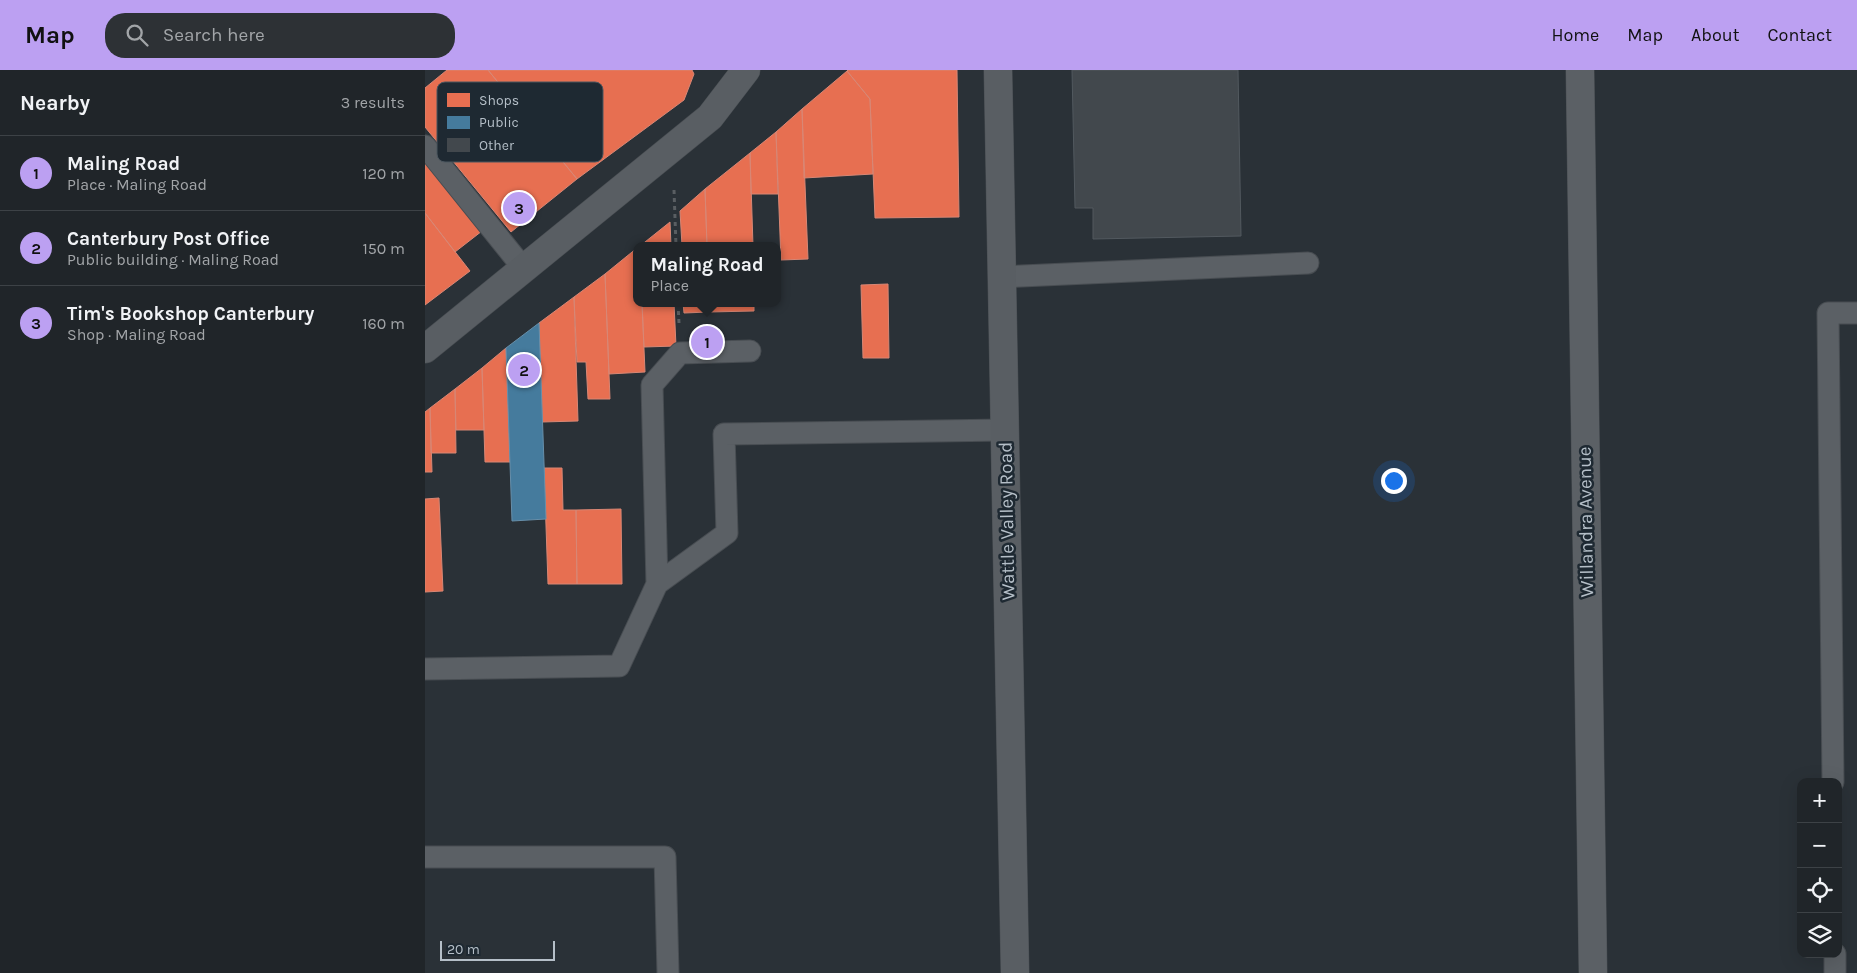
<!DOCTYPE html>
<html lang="en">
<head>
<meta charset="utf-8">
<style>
  body { margin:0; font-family:Karla,sans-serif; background:#2d3135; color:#f1f3f6 }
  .controls { position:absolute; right:15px; bottom:15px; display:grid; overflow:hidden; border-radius:10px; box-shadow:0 5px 20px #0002 }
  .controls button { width:45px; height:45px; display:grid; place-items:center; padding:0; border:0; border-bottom:1px solid #3d4246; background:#202529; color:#f1f3f6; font:25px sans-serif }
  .scale { position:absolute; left:15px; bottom:12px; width:115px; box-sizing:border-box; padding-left:5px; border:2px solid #b5bfc8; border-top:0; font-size:14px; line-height:18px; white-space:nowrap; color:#b5bfc8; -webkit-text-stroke:4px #1e2932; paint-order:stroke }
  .you { position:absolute; left:968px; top:410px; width:18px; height:18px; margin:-12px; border:4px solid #fff; border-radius:50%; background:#1a73e8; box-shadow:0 0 0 8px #1a73e833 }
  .badge { display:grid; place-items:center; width:32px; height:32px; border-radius:50%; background:#bca0f2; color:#111; font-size:16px; font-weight:700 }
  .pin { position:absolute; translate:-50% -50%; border:2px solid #fff; box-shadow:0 1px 5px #0006 }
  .popup { position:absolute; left:208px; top:172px; width:148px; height:65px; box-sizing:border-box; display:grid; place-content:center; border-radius:10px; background:#202529; filter:drop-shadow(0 1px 4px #0005); font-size:16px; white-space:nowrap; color:#a2a5a8 }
  .popup b { font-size:19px; color:#f1f3f6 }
  .popup::after { content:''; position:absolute; left:50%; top:100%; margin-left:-10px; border:10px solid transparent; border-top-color:#202529 }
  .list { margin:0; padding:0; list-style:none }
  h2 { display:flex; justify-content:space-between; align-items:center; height:65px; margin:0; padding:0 20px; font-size:21px }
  h2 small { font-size:16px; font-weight:400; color:#a2a5a8 }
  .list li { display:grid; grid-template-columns:32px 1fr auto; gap:15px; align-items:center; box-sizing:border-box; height:75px; padding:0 20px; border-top:1px solid #3d4246 }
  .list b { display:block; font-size:19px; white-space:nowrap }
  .list p { margin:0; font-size:16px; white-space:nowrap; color:#a2a5a8 }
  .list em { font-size:16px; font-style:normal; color:#a2a5a8 }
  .icon { flex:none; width:28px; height:28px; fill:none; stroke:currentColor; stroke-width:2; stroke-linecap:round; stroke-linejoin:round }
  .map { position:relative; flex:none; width:1432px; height:903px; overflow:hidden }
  header { display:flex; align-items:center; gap:30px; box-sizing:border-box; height:70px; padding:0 25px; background:#bca0f2; color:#111 }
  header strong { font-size:24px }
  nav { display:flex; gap:28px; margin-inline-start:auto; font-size:18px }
  .search { width:350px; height:45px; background:#2d3135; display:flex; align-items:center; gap:12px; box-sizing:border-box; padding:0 18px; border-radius:20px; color:#a2a5a8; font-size:19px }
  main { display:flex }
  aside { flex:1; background:#202529 }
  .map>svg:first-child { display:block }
  .shops { fill:#e76f51; stroke:#d88775 }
  .public { fill:#457b9d; stroke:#678faa }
  .building { fill:#42484d; stroke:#52595f }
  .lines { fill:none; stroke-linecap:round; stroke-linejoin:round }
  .lane-casing { stroke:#484d52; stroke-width:23 }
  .street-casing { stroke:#484d52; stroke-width:29 }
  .secondary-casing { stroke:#484d52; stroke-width:29 }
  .path { stroke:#595e62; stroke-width:3; stroke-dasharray:4 4; stroke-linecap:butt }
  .lane { stroke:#5b6065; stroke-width:21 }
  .street { stroke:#5b6065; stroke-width:28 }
  .secondary { stroke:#595e63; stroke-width:28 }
  .labels { text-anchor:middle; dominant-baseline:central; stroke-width:5; stroke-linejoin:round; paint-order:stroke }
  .street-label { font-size:19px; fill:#b5bfc8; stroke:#1e2932 }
  .key { fill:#1e2932; stroke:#4b565f; stroke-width:1 }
  .key-label { font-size:14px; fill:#b5bfc8 }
</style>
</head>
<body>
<header>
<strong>Map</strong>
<div class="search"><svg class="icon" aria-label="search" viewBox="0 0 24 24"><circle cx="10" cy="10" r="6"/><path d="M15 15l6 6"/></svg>Search here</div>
<nav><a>Home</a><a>Map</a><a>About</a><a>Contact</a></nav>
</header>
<main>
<aside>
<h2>Nearby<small>3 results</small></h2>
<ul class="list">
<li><span class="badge">1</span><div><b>Maling Road</b><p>Place · Maling Road</p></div><em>120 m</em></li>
<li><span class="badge">2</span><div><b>Canterbury Post Office</b><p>Public building · Maling Road</p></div><em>150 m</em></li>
<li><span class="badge">3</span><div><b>Tim's Bookshop Canterbury</b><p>Shop · Maling Road</p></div><em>160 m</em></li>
</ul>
</aside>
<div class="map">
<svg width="1432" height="903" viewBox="0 0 1432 903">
  <rect width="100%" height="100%" fill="#2a3137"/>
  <!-- shops -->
  <path class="shops" d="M22 0H63L152 109 86 162 0 57V18Z
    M63 0H267L269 4 259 30 152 109Z
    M423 0H532L534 147 450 148 445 29 422 1Z
    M422 1 445 29 448 104 379 108 377 39Z
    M377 39 383 189 356 190 351 62Z
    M351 62 353 124H326L325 83Z
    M325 83 328 176H282L280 119Z
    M0 88 57 161 30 182 0 143Z
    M280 119 282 176H257L255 141Z
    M0 143 45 201 0 235Z
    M245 152 246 176H215Z
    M212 178V233H217L220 302 184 304 180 204Z
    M180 204 185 329H163L161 292H152L149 227Z
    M463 214 464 288H438L436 215Z
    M149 227 153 351 117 352 114 253Z
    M217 233H249L251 276 219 277Z
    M258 233H284V242L259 243Z
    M284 233H329V241L284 242Z
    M81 278 85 392H60L57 298Z
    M57 298 59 360H31L30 319Z
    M30 319 31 383H6L5 338Z
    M5 338 7 402H0V342Z
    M119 398H137L138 440H151L152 514H123Z
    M14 428 18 521 0 522V429Z
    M196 439 197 514H152L151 440Z"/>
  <!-- public -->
  <path class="public" d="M114 253 121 449 87 451 81 278Z"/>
  <!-- building -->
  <path class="building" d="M647 0H813L816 166 668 169V138H650Z"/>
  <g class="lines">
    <!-- lane casing -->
    <g class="lane-casing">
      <path id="lane" d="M0 76 99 199
        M577 207 883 193
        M325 281 255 283 227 315 232 514 302 463 299 364 580 360
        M0 599 194 596 232 514
        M1408 712 1403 243H1432
        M0 787H240L243 903
        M1410 884V903"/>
    </g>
    <!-- street casing -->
    <g class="street-casing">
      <path id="street" d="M1155 0 1168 903"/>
    </g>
    <!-- secondary casing -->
    <g class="secondary-casing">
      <path id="secondary" d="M573 0 590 903
        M0 279 285 47 321 0"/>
    </g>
    <!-- path -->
    <path class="path" d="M249 120 251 176
      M253 233 254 253"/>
    <!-- lane -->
    <use href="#lane" class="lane"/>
    <!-- street -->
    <use href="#street" class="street"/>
    <!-- secondary -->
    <use href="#secondary" class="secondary"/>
  </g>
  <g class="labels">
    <!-- street labels -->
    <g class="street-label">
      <text transform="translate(582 451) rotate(-91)">Wattle Valley Road</text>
      <text transform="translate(1161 452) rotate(-91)">Willandra Avenue</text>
    </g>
  </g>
  <!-- legend -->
  <rect x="12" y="12" width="166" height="80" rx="8" class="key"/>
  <rect x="22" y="23" width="23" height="14" fill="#e76f51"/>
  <rect x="22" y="46" width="23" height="13" fill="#457b9d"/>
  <rect x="22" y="68" width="23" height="14" fill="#42484d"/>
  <g class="key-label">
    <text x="54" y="35">Shops</text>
    <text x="54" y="57">Public</text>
    <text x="54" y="80">Other</text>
  </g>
</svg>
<div class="controls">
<button>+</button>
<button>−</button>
<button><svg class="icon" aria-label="locate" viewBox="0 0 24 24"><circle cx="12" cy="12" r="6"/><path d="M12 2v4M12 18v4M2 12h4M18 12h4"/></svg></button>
<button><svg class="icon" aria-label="layers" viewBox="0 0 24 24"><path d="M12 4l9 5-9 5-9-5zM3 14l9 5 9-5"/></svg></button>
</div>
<div class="scale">20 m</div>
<div class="you"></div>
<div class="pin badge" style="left:282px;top:272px">1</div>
<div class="popup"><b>Maling Road</b>Place</div>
<div class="pin badge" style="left:99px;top:300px">2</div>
<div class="pin badge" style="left:94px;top:138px">3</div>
</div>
</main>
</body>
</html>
